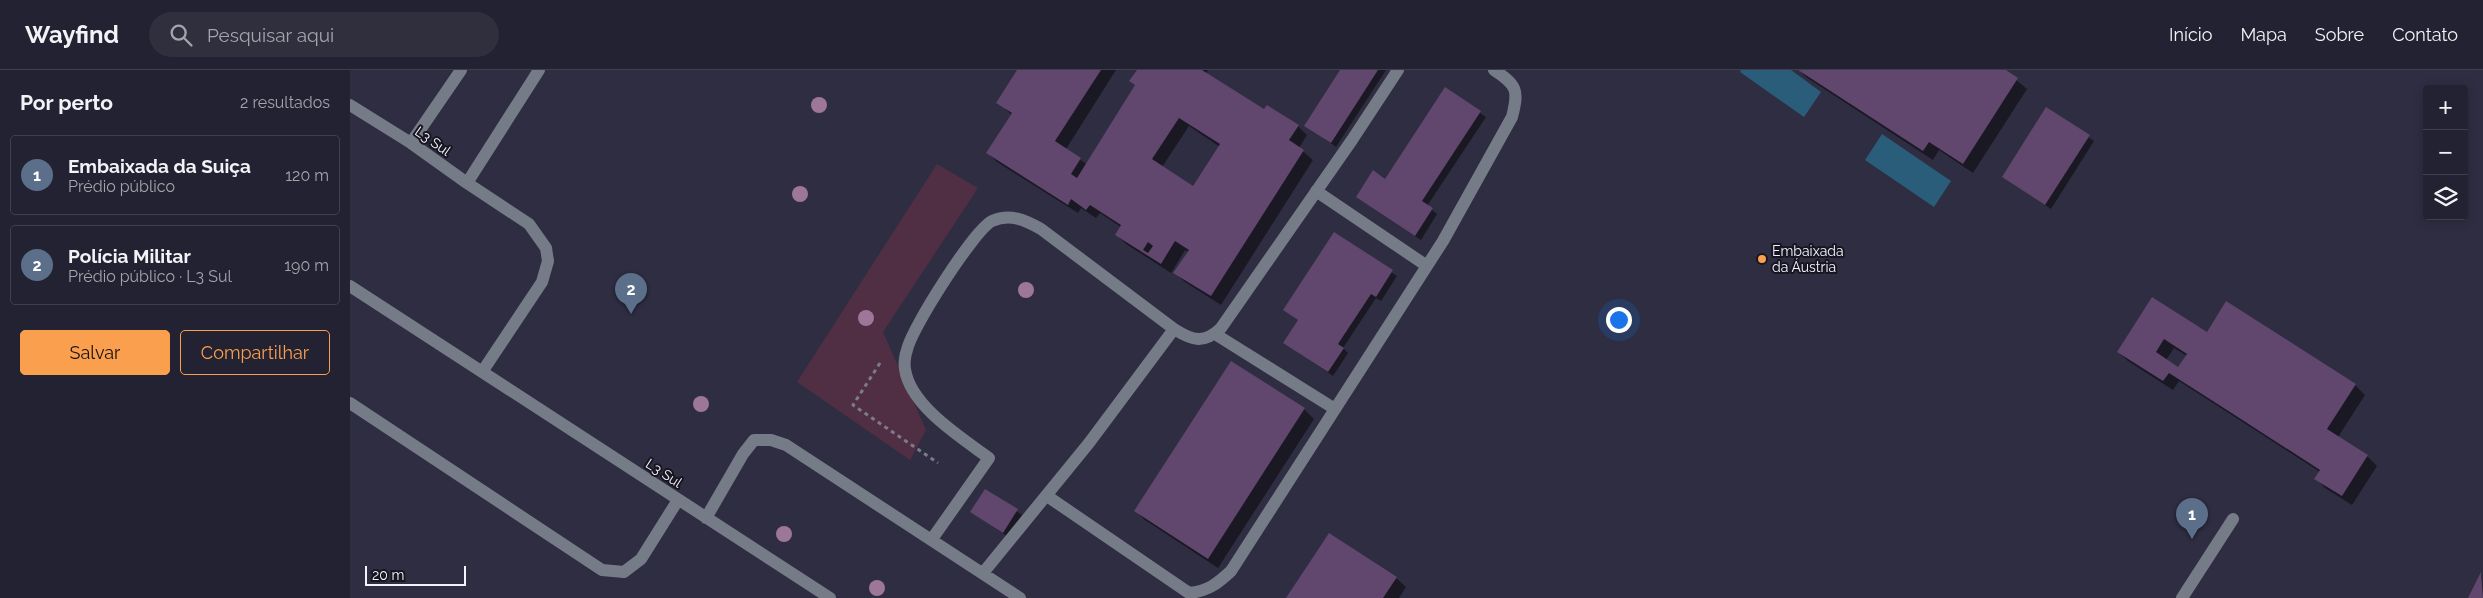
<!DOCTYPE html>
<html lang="pt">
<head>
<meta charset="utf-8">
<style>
  body { margin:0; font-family:Raleway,sans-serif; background:#2f2f3e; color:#f1f3f6 }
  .controls { position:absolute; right:15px; top:15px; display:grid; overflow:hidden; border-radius:5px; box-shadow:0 2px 12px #0003 }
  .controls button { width:45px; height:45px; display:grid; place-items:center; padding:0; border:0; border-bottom:1px solid #403f4d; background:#232232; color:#f1f3f6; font:25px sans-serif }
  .scale { position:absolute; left:15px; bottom:12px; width:101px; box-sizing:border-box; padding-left:5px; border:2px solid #f3f3fe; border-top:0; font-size:14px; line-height:18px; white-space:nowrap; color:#f3f3fe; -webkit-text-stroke:4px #171620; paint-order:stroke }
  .you { position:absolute; left:1268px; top:249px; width:18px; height:18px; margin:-12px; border:4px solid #fff; border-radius:50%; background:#1a73e8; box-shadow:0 0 0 8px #1a73e833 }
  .badge { display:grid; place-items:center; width:32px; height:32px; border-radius:50%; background:#fa9f4e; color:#fff; font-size:16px; font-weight:700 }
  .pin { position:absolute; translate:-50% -41px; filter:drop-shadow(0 1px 2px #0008) }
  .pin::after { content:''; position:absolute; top:26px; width:18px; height:15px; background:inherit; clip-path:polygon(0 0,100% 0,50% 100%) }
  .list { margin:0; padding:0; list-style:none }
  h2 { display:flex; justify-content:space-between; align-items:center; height:65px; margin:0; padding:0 20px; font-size:21px }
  h2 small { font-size:16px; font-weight:400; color:#a3a4ac }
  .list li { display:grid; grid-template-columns:32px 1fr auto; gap:15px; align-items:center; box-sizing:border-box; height:80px; margin:0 10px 10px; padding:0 10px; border:1px solid #403f4d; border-radius:5px }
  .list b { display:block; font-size:19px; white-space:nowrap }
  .list p { margin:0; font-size:16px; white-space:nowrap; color:#a3a4ac }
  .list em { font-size:16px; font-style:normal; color:#a3a4ac }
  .actions { display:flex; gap:10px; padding:15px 20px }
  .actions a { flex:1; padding:11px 0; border:1px solid #fa9f4e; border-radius:5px; text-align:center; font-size:18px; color:#fa9f4e }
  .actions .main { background:#fa9f4e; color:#111 }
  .icon { flex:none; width:28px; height:28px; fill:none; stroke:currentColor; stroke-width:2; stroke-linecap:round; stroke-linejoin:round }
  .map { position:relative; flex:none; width:2133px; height:528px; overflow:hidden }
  header { display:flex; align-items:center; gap:30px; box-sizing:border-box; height:70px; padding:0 25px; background:#232232; border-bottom:1px solid #403f4d }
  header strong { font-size:24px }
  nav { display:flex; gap:28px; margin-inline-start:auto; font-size:18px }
  .search { width:350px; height:45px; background:#2f2f3e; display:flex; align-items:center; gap:12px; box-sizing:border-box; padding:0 18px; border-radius:28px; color:#a3a4ac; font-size:19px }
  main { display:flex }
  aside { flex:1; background:#232232 }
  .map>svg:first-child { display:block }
  .green { fill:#502e44 }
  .water { fill:#2a5d79 }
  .shadow { fill:#0007; fill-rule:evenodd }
  .building { fill:#61466e; fill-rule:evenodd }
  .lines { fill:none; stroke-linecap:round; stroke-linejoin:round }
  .path { stroke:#7c7b8c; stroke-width:3; stroke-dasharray:4 4; stroke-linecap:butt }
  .minor { stroke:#767c87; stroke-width:12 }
  .tree { fill:#9e7698 }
  .poi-dot { fill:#fa9f4e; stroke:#171620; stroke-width:2 }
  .labels { text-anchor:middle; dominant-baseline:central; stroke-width:4; stroke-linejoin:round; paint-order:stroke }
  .street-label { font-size:14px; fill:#f3f3fe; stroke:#171620 }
  .poi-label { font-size:14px; fill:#f3f3fe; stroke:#171620; text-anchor:start }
</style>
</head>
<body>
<header>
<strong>Wayfind</strong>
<div class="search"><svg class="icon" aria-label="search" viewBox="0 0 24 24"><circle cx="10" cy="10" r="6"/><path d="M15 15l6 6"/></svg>Pesquisar aqui</div>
<nav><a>Início</a><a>Mapa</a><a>Sobre</a><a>Contato</a></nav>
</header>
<main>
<aside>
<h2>Por perto<small>2 resultados</small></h2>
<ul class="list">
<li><span class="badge" style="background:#5c6f8a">1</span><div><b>Embaixada da Suiça</b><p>Prédio público</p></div><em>120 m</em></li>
<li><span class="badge" style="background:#5c6f8a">2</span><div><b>Polícia Militar</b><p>Prédio público · L3 Sul</p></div><em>190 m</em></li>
</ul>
<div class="actions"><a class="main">Salvar</a><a>Compartilhar</a></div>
</aside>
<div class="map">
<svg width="2133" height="528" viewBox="0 0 2133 528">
  <rect width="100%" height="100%" fill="#2f2d42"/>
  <!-- green -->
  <path class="green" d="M587 94 628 118 533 262 576 360 560 390 447 312Z"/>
  <!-- water -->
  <path class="water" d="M1391 0H1441L1471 22 1454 47 1390 2Z
    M1532 64 1601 111 1584 137 1515 90Z"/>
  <!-- shadow -->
  <path class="shadow" d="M668 0H766L716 79 736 94 786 16 781 11 788 0H858L856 4 914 41 948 56 957 65 949 78 963 90 871 235 835 212 825 203 839 182 835 180 821 203 776 174 766 164 771 157 750 143 746 148 731 138 728 143 647 92 638 83 662 45 648 32ZM839 56 870 77 843 117 812 97Z
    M992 0H1036L986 77 956 55Z
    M1449 0H1654L1677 19 1623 103 1589 80 1583 90 1456 7Z
    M1095 19 1136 47 1077 136 1087 144 1071 170 1007 127 1036 110Z
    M1696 39 1744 71 1701 139 1653 107Z
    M984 164 1047 206 1031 231 1026 228 993 278 998 283 983 306 940 277 949 251 934 240Z
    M1802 228 1857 264 1877 233 2005 315 2015 325 1988 367 2017 386 2027 396 2002 435 1975 418 1966 408 1970 402 1829 311 1823 320 1778 291 1768 282ZM1824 278 1837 286 1829 298 1816 290Z
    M882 293 954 339 964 349 868 498 795 450 786 441Z
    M635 421 672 445 658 467 622 442Z
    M2132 504 2133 528H2120Z
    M1046 508 1056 517 1049 528H937Z"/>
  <!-- building -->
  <path class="building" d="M667 0H751L705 71 731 88 721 104 727 108 785 15 779 11 787 0H852L914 39 917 35 949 55 939 70 954 80 861 226 823 203 839 180 825 171 811 194 765 165 771 155 740 135 736 140 721 129 718 135 636 83 662 43 646 33ZM829 48 870 74 843 116 802 89ZM798 172 803 176 798 183 793 180Z
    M990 0H1028L981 73 954 56Z
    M1448 0H1656L1668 8 1613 94 1579 72 1573 81Z
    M1095 17 1131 41 1072 131 1083 138 1065 166 1006 127 1023 100 1035 109Z
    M1696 37 1740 65 1695 135 1652 107Z
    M984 162 1043 200 1026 227 1021 224 988 274 994 278 978 302 933 273 948 250 933 240Z
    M1802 227 1857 262 1876 231 2006 314 1977 359 2018 385 1992 426 1964 409 1970 400 1880 342 1819 303 1813 311 1767 282ZM1814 269 1837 284 1828 297 1806 282Z
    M881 291 955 338 858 489 784 441Z
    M635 419 668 439 653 463 620 442Z
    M979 463 1047 507 1033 528H936Z
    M2131 502 2133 528H2118Z"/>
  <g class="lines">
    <!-- path -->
    <path class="path" d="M530 293 503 335 588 393"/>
    <!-- minor -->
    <path class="minor" d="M0 35 61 73 117 113 179 154 196 178 198 191 192 212 132 302
      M61 73 111 0
      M117 113 189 0
      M966 121 1077 196
      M0 216 480 528
      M865 264 985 339
      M0 333 252 500 274 502 291 489 328 430
      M697 426 839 523C858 521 867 514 881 501L1093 171 1162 47C1169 20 1167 15 1144 0
      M356 448 393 384 404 370H421L436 375 670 528
      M582 469 639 388C612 368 560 336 555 299 554 294 555 285 557 280 561 259 624 160 642 151 660 143 675 150 691 159L824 259C843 271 854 274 871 258L1002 70 1048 0
      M633 503 739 373 824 259
      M1832 528 1883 449"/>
  </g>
  <!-- trees -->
  <g class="tree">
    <circle cx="469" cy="35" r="8"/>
    <circle cx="450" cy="124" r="8"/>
    <circle cx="676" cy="220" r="8"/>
    <circle cx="516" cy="248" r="8"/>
    <circle cx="351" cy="334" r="8"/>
    <circle cx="434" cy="464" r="8"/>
    <circle cx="527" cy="518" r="8"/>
  </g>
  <!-- markers -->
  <circle class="poi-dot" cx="1412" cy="189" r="5"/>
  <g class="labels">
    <!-- street labels -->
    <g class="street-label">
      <text transform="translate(83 71) rotate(35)">L3 Sul</text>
      <text transform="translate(314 403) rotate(33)">L3 Sul</text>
    </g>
    <!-- poi labels -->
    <g class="poi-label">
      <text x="1422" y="181">Embaixada<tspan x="1422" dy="16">da Áustria</tspan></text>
    </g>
  </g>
</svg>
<div class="controls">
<button>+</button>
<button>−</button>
<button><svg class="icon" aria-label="layers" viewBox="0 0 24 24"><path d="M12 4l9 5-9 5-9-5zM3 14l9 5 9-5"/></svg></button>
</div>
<div class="scale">20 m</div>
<div class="you"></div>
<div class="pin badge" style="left:1842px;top:469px;background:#5c6f8a">1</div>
<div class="pin badge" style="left:281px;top:244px;background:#5c6f8a">2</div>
</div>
</main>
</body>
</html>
